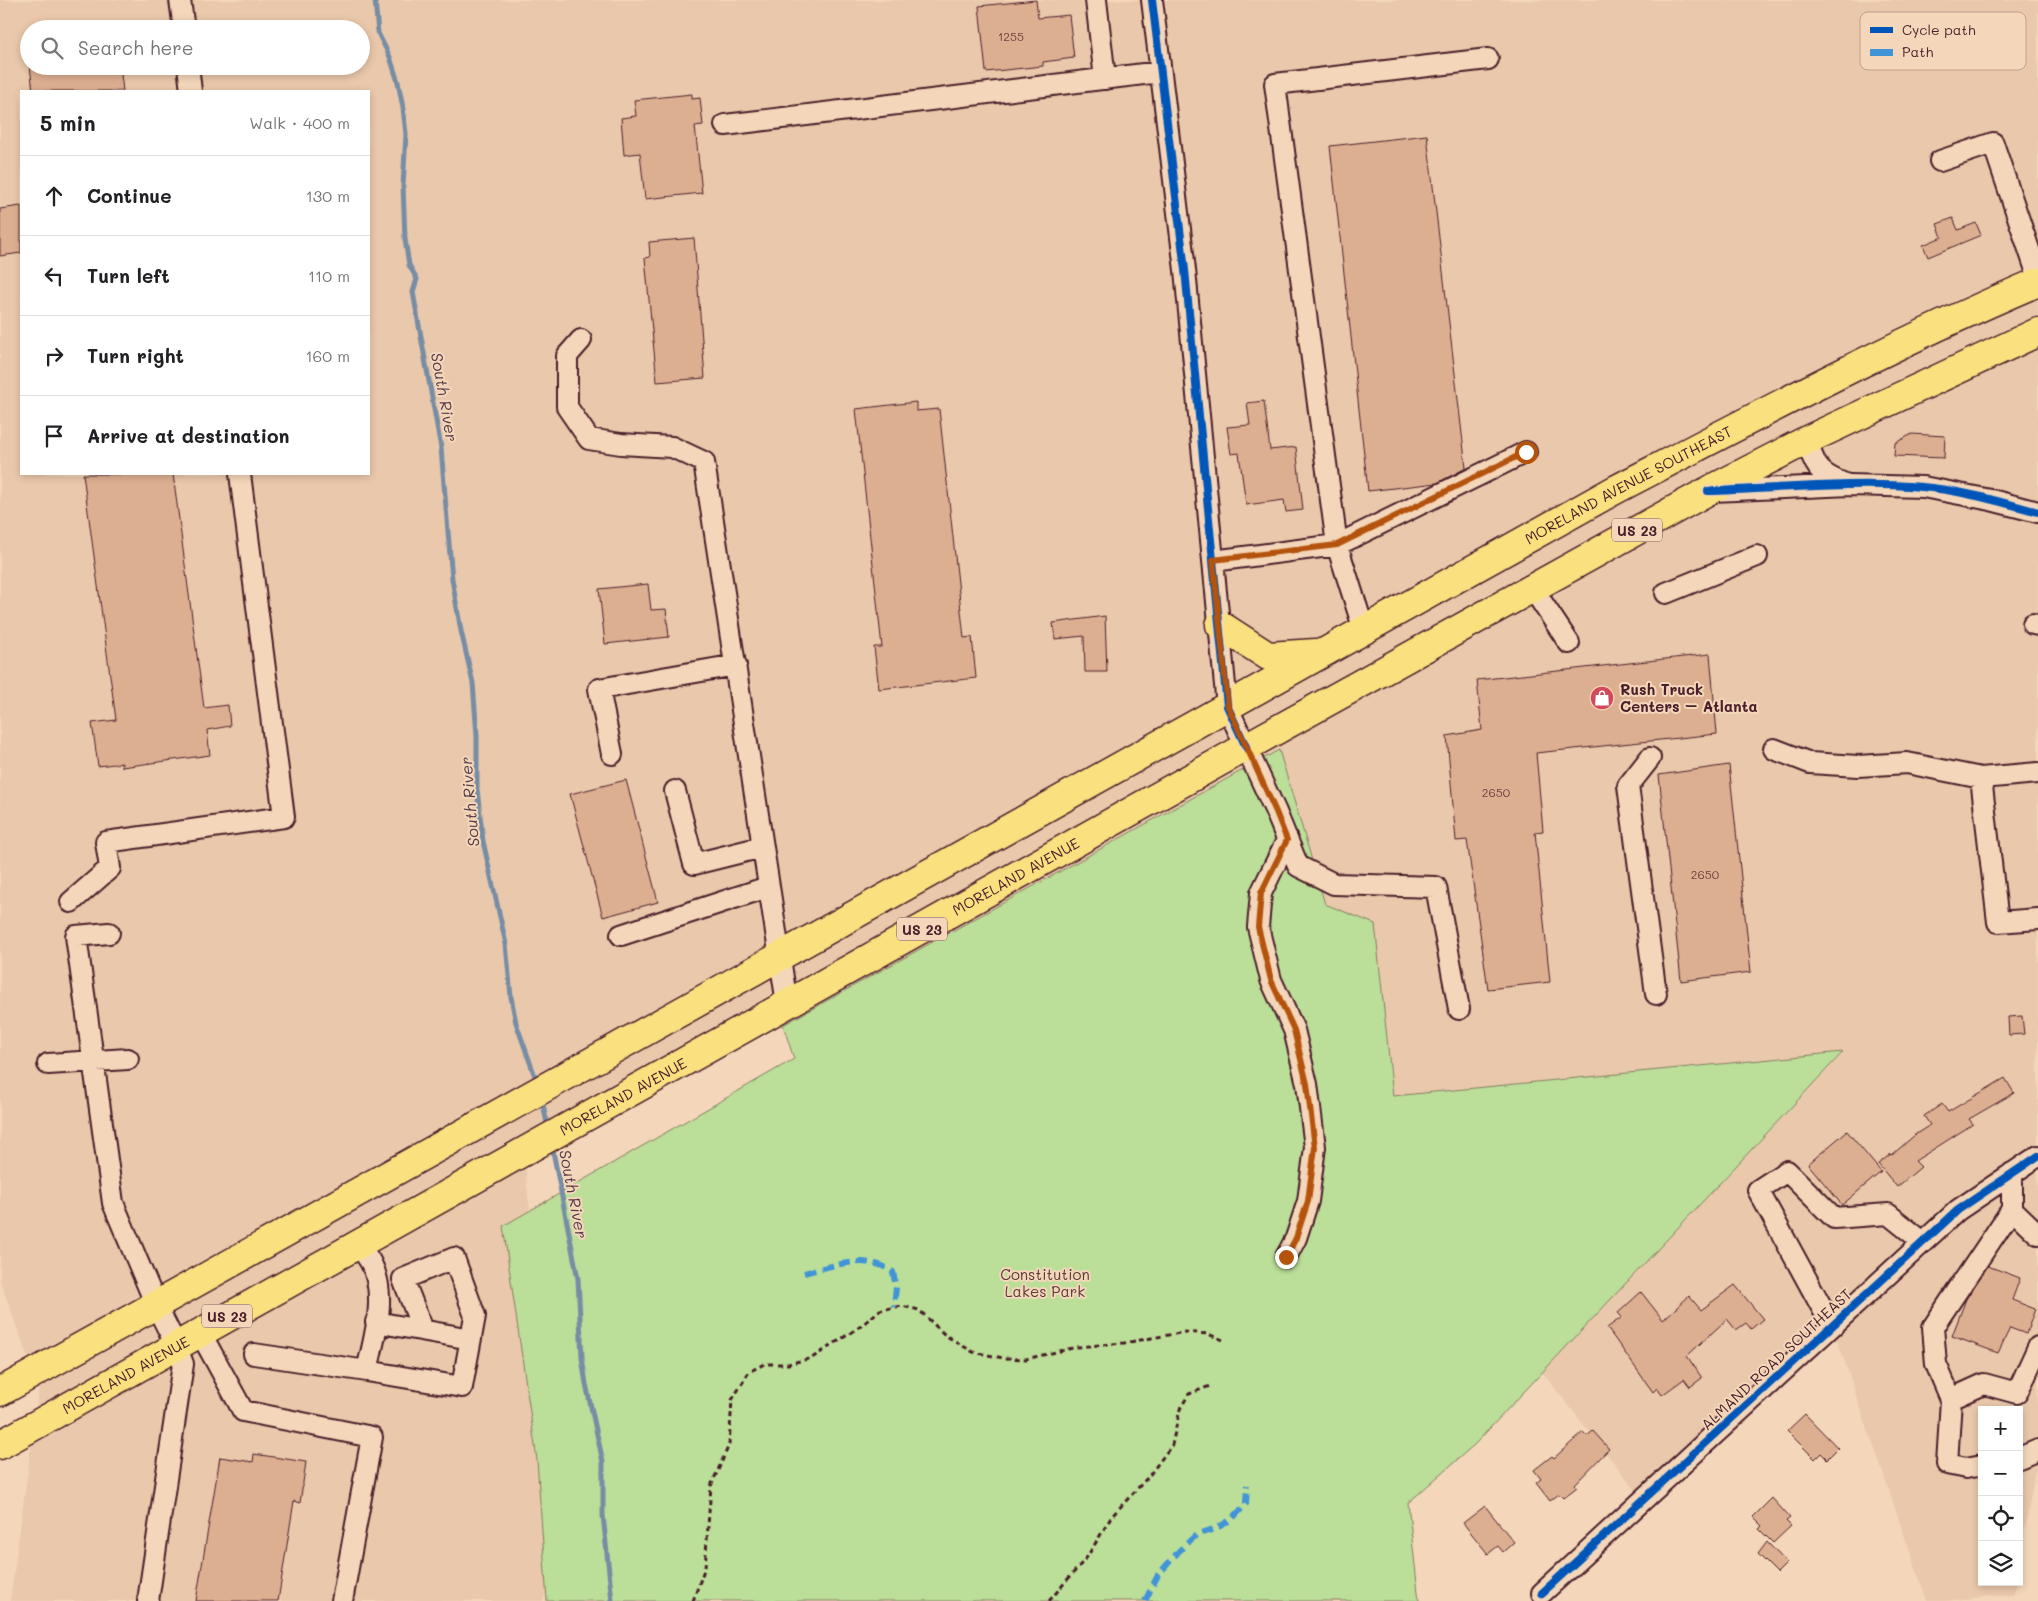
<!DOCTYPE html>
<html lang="en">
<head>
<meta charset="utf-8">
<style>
  body { margin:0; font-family:Mali,sans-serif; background:#f6f6f6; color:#202124 }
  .controls { position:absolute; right:15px; bottom:15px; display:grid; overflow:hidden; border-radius:0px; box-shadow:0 2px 8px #0003 }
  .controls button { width:45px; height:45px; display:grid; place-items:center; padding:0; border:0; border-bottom:1px solid #e0e0e0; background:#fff; color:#202124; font:25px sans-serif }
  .stop { position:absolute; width:15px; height:15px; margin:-11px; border:4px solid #b45309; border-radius:50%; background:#fff }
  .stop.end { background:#b45309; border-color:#fff; box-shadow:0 1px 5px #0008 }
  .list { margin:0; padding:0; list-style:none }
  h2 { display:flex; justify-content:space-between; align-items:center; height:65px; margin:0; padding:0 20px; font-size:21px }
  h2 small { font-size:16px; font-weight:400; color:#757577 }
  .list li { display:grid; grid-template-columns:32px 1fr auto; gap:15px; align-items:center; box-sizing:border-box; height:80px; padding:0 20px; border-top:1px solid #e0e0e0 }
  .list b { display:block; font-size:19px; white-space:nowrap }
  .list em { font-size:16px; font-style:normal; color:#757577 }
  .icon { flex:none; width:28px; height:28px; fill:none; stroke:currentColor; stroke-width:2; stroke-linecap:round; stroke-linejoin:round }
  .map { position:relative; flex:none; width:2038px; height:1601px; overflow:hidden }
  .search { position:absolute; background:#fff; box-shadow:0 2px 8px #0003; left:20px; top:20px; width:350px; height:55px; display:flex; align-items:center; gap:12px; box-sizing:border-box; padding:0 18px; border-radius:28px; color:#757577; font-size:19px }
  .panel { position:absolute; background:#fff; box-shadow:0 2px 8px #0003; left:20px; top:90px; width:350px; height:385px; border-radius:0px }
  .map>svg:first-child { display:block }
  .built { fill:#eac8ab; fill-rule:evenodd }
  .green { fill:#bbde98; stroke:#827e62 }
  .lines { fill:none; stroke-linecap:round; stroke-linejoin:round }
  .stream { stroke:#778da5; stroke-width:5 }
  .building { fill:#ddaf91; stroke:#4a1f2b }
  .minor-casing { stroke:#4a1f2b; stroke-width:24 }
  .highway-casing { stroke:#4a1f2b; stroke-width:31 }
  .path { stroke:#4a1f2b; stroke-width:3; stroke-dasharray:5 4; stroke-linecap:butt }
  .minor { stroke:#f4d7ba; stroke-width:20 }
  .highway { stroke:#fbe080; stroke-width:28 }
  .quiet { stroke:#4194d7; stroke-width:6; stroke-dasharray:12 6; stroke-linecap:butt }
  .cycleway-casing { stroke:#f4d7ba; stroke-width:11 }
  .cycleway { stroke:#0057b8; stroke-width:8 }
  .route { stroke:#b45309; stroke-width:6 }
  .labels { text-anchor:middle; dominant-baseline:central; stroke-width:4; stroke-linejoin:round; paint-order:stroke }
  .number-label { font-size:12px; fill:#6f4344 }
  .shield { fill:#f4d7ba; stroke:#7d5656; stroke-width:1 }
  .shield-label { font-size:14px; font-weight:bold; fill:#4a1f2b }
  .street-label { font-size:15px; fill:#4a1f2b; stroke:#f4d7ba }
  .poi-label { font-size:15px; font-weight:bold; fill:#4a1f2b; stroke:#f4d7ba; text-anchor:start }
  .park-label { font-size:15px; fill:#5b3c3b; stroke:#f4d7ba }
  .water-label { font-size:16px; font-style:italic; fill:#553b49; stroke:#f4d7ba }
  .key { fill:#f4d7ba; stroke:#c1a08f; stroke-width:1 }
  .key-label { font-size:14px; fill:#4a1f2b }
</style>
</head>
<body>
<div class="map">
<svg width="2038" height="1601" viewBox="0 0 2038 1601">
  <rect width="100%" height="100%" fill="#f4d7ba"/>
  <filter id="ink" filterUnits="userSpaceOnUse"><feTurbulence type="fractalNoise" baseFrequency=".02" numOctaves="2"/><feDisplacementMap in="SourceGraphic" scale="10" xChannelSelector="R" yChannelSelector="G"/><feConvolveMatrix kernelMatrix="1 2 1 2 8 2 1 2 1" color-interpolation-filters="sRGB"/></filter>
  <g filter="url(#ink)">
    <!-- built -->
    <path class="built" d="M0 0H2038V1455L2019 1563V1410H1982V1582H2016L2014 1594 1945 1601H1927L1834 1331 1638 1493 1542 1372 1843 1053 1383 1097 1279 750 783 1025 524 1153 562 1543 543 1601H10L39 1388 0 1281ZM29 29H361V66H29ZM21 91H369V474H21Z"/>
    <!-- green -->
    <path class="green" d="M1279 750 1325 904 1375 924 1393 1096 1843 1052 1475 1444 1408 1503 1419 1601H547L537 1460 503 1226 794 1059 783 1025Z"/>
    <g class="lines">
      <!-- stream -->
      <path class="stream" d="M375 0 378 33 390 57 398 82 403 108 406 134 403 186 405 239 409 265 417 279 413 292 441 448 452 579 461 631 473 683 477 736V789L483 841 506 944 511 997 516 1023 537 1082
        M542 1100 548 1128
        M552 1146 578 1279 582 1358 586 1384 603 1462V1515L612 1601"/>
    </g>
    <!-- building -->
    <path class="building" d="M1036 0 1038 18 1069 15 1074 58 1043 62V66L986 72 979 6Z
      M30 66H120L123 91H33Z
      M692 94V99L700 98 703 125 695 126 702 193 645 199 640 153 624 155 621 118 636 116 634 100Z
      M1427 135 1466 468 1437 483 1368 491 1330 146Z
      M21 206V253L0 256V209Z
      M1953 218 1958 230 1976 223 1981 235 1928 257 1923 245 1942 237 1937 224Z
      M694 238 705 378 657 382 645 258 650 257 649 242Z
      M1264 401 1270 450 1296 447 1303 510 1286 512 1284 500 1246 505 1239 453 1231 454 1227 427 1250 425 1247 403Z
      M916 402V411L939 409 964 638 972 637 976 678 879 689 874 647H882L856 409Z
      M1912 434 1945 436 1944 458 1894 456 1895 443Z
      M83 474H173L204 708 228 705 230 726 207 730 210 755 122 767V763L98 766 92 723 116 720Z
      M648 584 651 610 666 609 669 637 605 644 599 589Z
      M1105 616 1107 672H1085L1084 636 1055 639 1053 623Z
      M1710 654 1717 734 1536 753 1543 831 1535 832 1550 982 1488 989 1467 840 1456 841 1447 736 1482 730 1477 680Z
      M1729 765 1751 972 1681 981 1659 775Z
      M626 780 658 902 603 917 570 794Z
      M2022 1016 2024 1034 2009 1035 2008 1017Z
      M2005 1078 2014 1093 1969 1119 1973 1124 1915 1161 1921 1167 1897 1187 1878 1164 1891 1154 1892 1155 1916 1134 1930 1125 1924 1116 1942 1104 1948 1112Z
      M1847 1131 1881 1172 1842 1205 1808 1164Z
      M1988 1266 2020 1278 2012 1300 2035 1309 2026 1334 2010 1328 1998 1353 1952 1336 1966 1299Z
      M1735 1285 1763 1319 1751 1329 1746 1323 1736 1330 1727 1319 1687 1356 1702 1378 1690 1387 1684 1379 1662 1395 1657 1388 1653 1392 1607 1328 1622 1317 1618 1313 1641 1292 1663 1320 1689 1296 1701 1310Z
      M1805 1414 1838 1448 1827 1459 1821 1453 1815 1459 1787 1431Z
      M1593 1431 1609 1449 1575 1484 1577 1487 1563 1498 1559 1494 1550 1501 1536 1483 1541 1479 1534 1470 1552 1456 1554 1458 1583 1432 1587 1436Z
      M254 1454 306 1462 300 1503 294 1501 278 1601H196L220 1457 253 1462Z
      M1772 1498 1790 1518 1786 1521 1791 1526 1773 1543 1759 1529 1762 1526 1753 1517Z
      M1485 1506 1514 1542 1503 1552 1498 1546 1488 1554 1463 1523Z
      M1767 1542 1787 1563 1777 1573 1758 1554Z"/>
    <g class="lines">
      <!-- minor casing -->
      <g class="minor-casing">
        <path id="minor" d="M180 0 184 29
          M1096 0 1105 79
          M1152 0 1185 270 1227 706 1276 812 1298 866 1334 884 1436 887 1459 1009
          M1488 59 1275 84 1337 545 1526 452
          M188 66 191 91
          M725 125 1160 72
          M1940 161 1993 143 2038 276
          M581 340 567 356V407L589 439 621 444 672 447 704 462 787 1004
          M1807 440C1815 467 1818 474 1845 484
          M1713 491 1850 485 1923 487 1991 500 2038 512
          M1213 561 1337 545 1364 630
          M1533 589 1569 643
          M1666 593 1757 556
          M2033 624 2038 625
          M1774 749 1810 763 1858 766 1907 763 1981 778 2038 773
          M612 754 599 689 736 665
          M1650 758 1628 786 1656 994
          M1981 778 1998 922 2038 919
          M675 791 694 864 762 847
          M71 902 110 868 106 842 284 817 240 474
          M109 933 76 936 113 1203 156 1305 176 1345 183 1364 148 1601
          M621 935 768 887
          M48 1064 128 1059
          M2012 1209 2038 1234
          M1286 1257 1296 1238 1308 1201 1315 1147 1307 1084 1294 1030 1271 980 1258 927 1261 893 1287 840
          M376 1322 471 1339
          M1832 1326 1758 1190 1787 1171 1834 1218 1888 1214 1923 1242
          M200 1332 243 1411 372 1437 342 1601
          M254 1354 367 1371C374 1338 388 1296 371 1263 367 1256 362 1250 358 1243
          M367 1371 462 1387 475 1316 454 1258 403 1279 423 1330
          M1951 1399 1936 1364 1933 1327 2012 1209V1173
          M2019 1458 2038 1450
          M1982 1465 1966 1468 1947 1464 1951 1399 1984 1384 2017 1393 2038 1347
          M1542 1593 1958 1210 2038 1156"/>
      </g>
      <!-- highway casing -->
      <g class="highway-casing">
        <g id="highway">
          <path d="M1220 625 1268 656 1316 653"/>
          <path id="s1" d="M0 1392 1613 491C1753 418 1892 344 2038 282"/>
          <path id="s2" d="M0 1445 1246 747 1708 491 1807 440 2038 332"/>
        </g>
      </g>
      <!-- path -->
      <path class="path" d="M693 1601 705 1567 711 1486 729 1445 732 1400 749 1372 764 1364H788L812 1358 861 1326 880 1310 902 1306 919 1310 945 1335 973 1352 1003 1358 1026 1359 1077 1347 1124 1343 1185 1332 1208 1334 1223 1340
        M1049 1601 1087 1557 1112 1516 1148 1477 1172 1445 1180 1409 1189 1394 1210 1386"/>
      <!-- minor -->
      <use href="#minor" class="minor"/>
      <!-- highway -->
      <use href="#highway" class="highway"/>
      <!-- quiet -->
      <path class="quiet" d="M804 1273C832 1266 868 1253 893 1272L896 1287 894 1307
        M1145 1601 1158 1575 1179 1551 1196 1535 1217 1528 1232 1519 1246 1504 1247 1485"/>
      <!-- cycleway casing -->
      <g class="cycleway-casing">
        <path id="cycleway" d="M1152 0 1185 270 1227 706 1246 747
          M1708 491C1778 489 1852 481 1922 487 1960 490 2001 502 2038 512
          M1542 1593 1958 1210 2038 1156"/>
      </g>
      <!-- cycleway -->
      <use href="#cycleway" class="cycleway"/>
    </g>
  </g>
  <g class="lines" filter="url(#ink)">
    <!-- route -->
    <path class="route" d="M1286 1257 1296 1238 1308 1201 1315 1147 1307 1084 1294 1030 1271 980 1258 927 1261 893 1287 840 1276 812 1228 706 1213 560 1337 545 1526 452"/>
  </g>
  <!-- icons -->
  <defs>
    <g id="shop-disc" transform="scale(1.25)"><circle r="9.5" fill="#d1495b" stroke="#f4d7ba"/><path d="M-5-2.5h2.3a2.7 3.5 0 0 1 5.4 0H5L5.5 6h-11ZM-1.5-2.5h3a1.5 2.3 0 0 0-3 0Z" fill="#fff"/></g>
  </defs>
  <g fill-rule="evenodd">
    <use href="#shop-disc" x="1602" y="698"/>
  </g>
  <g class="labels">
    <!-- number labels -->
    <g class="number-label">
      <text x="1011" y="36">1255</text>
      <text x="1496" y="792">2650</text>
      <text x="1705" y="874">2650</text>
    </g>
    <!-- shield labels -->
    <g class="shield">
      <rect x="1612" y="518.5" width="50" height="23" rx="4"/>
      <rect x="897" y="917.5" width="50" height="23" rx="4"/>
      <rect x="202" y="1304.5" width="50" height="23" rx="4"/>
    </g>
    <g class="shield-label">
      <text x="1637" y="530">US 23</text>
      <text x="922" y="929">US 23</text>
      <text x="227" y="1316">US 23</text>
    </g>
    <!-- street labels -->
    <g class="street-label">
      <text stroke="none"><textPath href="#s1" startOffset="1864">MORELAND AVENUE SOUTHEAST</textPath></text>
      <text stroke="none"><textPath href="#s2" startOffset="1164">MORELAND AVENUE</textPath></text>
      <text stroke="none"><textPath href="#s2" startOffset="714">MORELAND AVENUE</textPath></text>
      <text transform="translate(1776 1359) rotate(-43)">ALMAND ROAD SOUTHEAST</text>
      <text stroke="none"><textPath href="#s2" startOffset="144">MORELAND AVENUE</textPath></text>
    </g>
    <!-- poi labels -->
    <g class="poi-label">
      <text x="1620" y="689">Rush Truck<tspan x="1620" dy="17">Centers – Atlanta</tspan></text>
    </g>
    <!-- park labels -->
    <g class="park-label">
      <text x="1045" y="1274">Constitution<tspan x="1045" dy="17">Lakes Park</tspan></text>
    </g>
    <!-- water labels -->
    <g class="water-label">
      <text transform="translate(445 397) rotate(80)">South River</text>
      <text transform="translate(469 802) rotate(-95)">South River</text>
      <text transform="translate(574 1194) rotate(79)">South River</text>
    </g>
  </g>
  <!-- legend -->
  <rect x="1860" y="12" width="166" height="58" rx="8" class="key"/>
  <rect x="1870" y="27" width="23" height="6" fill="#0057b8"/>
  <rect x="1870" y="49" width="23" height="7" fill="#4194d7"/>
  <g class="key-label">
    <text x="1902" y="35">Cycle path</text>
    <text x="1902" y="57">Path</text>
  </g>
</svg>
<div class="controls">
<button>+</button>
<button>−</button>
<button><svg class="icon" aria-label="locate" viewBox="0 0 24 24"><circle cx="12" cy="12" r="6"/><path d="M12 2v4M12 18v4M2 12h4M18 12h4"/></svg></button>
<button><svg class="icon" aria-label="layers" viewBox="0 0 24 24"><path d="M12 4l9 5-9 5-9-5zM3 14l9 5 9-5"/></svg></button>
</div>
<div class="stop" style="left:1526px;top:452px"></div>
<div class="stop end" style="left:1286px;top:1257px"></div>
<div class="search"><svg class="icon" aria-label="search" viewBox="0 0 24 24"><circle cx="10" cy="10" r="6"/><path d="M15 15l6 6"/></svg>Search here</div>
<section class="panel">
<h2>5 min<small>Walk · 400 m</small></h2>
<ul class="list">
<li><svg class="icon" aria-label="ahead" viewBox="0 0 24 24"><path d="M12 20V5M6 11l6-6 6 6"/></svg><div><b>Continue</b></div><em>130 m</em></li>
<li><svg class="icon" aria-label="left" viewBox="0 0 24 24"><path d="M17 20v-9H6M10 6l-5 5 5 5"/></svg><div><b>Turn left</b></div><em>110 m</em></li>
<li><svg class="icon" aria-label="right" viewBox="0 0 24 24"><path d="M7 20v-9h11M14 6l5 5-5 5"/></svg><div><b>Turn right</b></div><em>160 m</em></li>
<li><svg class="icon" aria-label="arrive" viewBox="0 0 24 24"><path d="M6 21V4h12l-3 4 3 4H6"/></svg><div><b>Arrive at destination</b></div></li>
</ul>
</section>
</div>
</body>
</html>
